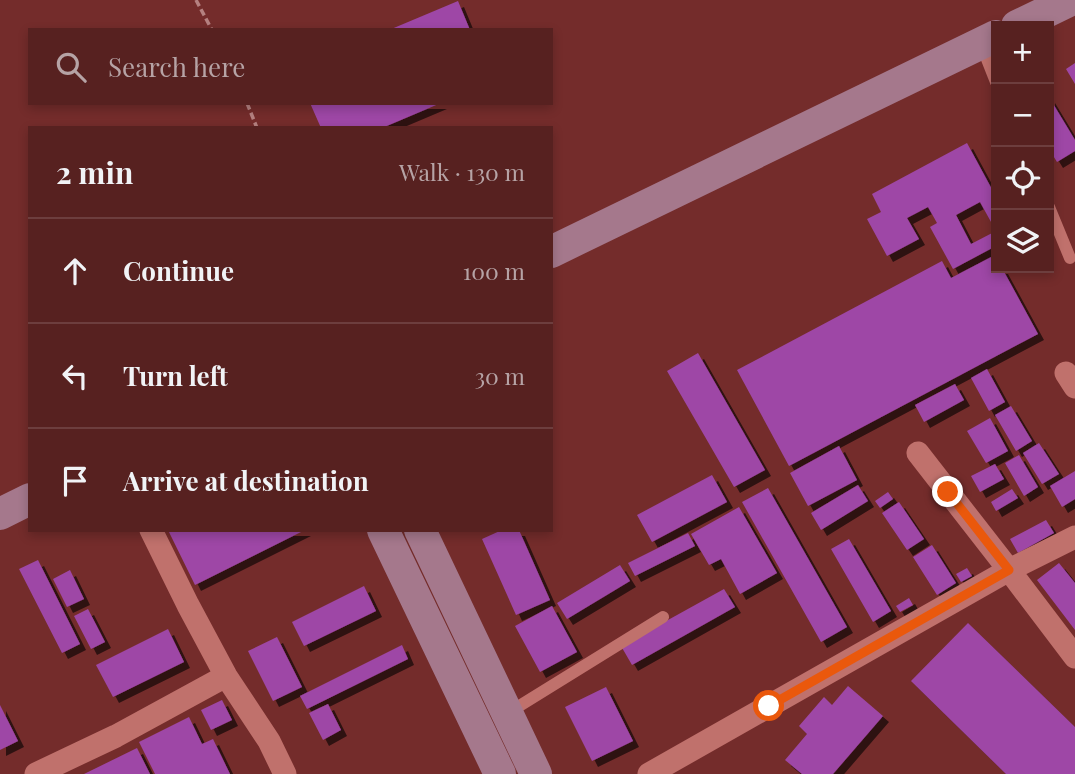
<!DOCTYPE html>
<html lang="en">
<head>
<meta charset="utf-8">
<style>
  body { margin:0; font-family:"Playfair Display",serif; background:#5d2929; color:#f1f3f6 }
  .controls { position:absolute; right:21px; top:21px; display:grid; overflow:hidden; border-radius:0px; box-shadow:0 4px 10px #0003 }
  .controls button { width:63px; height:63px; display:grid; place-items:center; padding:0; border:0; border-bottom:2px solid #6d3e3e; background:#572120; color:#f1f3f6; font:35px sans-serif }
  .stop { position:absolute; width:21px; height:21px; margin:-16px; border:5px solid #ea580c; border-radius:50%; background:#fff }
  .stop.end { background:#ea580c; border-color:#fff; box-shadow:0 2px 7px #0008 }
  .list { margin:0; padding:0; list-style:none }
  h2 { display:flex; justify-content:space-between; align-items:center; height:91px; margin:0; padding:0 28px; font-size:30px }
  h2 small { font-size:23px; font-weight:400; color:#b6a3a5 }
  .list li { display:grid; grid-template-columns:46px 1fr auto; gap:21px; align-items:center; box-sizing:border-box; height:105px; padding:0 28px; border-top:2px solid #6d3e3e }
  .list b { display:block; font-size:26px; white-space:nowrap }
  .list em { font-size:23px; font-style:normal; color:#b6a3a5 }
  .icon { flex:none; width:38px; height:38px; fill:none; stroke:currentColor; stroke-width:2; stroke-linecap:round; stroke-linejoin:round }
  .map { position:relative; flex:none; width:1075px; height:774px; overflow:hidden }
  .search { position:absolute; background:#572120; box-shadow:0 4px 10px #0003; left:28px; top:28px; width:525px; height:77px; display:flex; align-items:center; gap:18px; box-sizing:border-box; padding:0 24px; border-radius:0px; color:#b6a3a5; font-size:26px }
  .panel { position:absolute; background:#572120; box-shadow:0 4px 10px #0003; left:28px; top:126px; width:525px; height:406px; border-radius:0px }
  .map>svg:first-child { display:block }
  .building { fill:#9e47a6; fill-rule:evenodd; filter:url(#shadow) }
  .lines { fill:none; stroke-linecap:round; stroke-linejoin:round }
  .path { stroke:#b58180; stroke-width:3.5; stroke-dasharray:7 3.5; stroke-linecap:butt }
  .lane { stroke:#c0716c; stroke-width:12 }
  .street { stroke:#c0716c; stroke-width:23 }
  .secondary { stroke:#a5788c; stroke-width:32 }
  .route { stroke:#ea580c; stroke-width:9 }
</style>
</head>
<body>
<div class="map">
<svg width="1075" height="774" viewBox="0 0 1075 774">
  <defs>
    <filter id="shadow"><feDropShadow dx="6" dy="6" stdDeviation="0" flood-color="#0009"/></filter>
  </defs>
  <rect width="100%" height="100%" fill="#742c2b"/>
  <!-- building -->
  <path class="building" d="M458 1 470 30H389Z
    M1075 63V84L1066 69Z
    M1049 97 1075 140V151L1057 162 1049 149Z
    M310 103H441L382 128H321Z
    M967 143 994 193 996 191V246L953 269 930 227 937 223 928 207 907 218 919 239 887 256 867 219 881 212 872 194ZM980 202 996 231 971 244 956 215Z
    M995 255 996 268H1002L1038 334 789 466 737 370 942 261 951 278Z
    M698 353 765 470 734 487 667 371Z
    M987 369 1005 402 989 411 971 378Z
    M955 384 964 400 924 422 915 405Z
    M1011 406 1032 441 1016 451 995 415Z
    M990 418 1008 451 986 463 967 431Z
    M1039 443 1059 474 1042 484 1023 453Z
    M839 446 857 480 808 506 790 473Z
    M1019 455 1038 487 1024 496 1005 463Z
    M995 464 1004 479 980 492 971 476Z
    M1075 471V499L1062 507 1050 486Z
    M712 475 727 502 652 542 637 515Z
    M858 485 868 501 821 530 811 513Z
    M768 488 847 627 821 642 742 502Z
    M1012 489 1018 498 996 511 991 502Z
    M888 492 893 499 880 508 875 501Z
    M899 502 924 539 907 550 882 513Z
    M739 507 777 573 740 594 721 559 709 565 691 534Z
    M1046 520 1054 533 1018 553 1010 539Z
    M168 530H305L195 585Z
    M502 530H519L550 600 516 615 482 539Z
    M688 533 695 546 635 576 628 563Z
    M849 539 891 611 873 622 831 549Z
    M932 545 956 583 937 595 913 557Z
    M38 560 80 644 62 653 19 569Z
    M1059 563 1075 583V630L1037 580Z
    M620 565 630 581 567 619 557 603Z
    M967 568 972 576 961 582 956 574Z
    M70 570 84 599 67 607 53 579Z
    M364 586 376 611 304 646 292 622Z
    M724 589 735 607 632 665 621 646Z
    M909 598 913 605 900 612 896 606Z
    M552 606 577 652 540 672 515 626Z
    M88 609 105 642 91 649 74 616Z
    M968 623 1075 727V774H1006L911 681Z
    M168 629 184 662 113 697 96 665Z
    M277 637 302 687 273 701 248 651Z
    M402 645 408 659 307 709 300 696Z
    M848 686 883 716 833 774H802L785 760 807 734 799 726 824 697 832 705Z
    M606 687 633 741 592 761 565 707Z
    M222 700 232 720 211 730 201 710Z
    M328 704 341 730 323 740 309 713Z
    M0 705 18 741 0 750Z
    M189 717 202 744 213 739 230 774H155L139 742Z
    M137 748 150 774H84Z"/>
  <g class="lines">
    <!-- path -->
    <path class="path" d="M196 0 212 30
      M247 103 257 128"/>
    <!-- lane -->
    <path class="lane" d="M981 44 996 82
      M1049 207 1070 258
      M508 713 663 617"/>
    <!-- street -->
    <path class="street" d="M1066 373 1075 387
      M918 453 1009 570 1075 657
      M151 530 188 605 226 676 269 741 285 774
      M36 774 116 736 226 676
      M649 774 1009 570 1075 537"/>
    <!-- secondary -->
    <path class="secondary" d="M1017 26 1071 0
      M551 252 996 36
      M0 514 30 499
      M383 530 500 774
      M420 530 536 774"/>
  </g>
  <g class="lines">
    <!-- route -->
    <path class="route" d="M769 706 1009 570 948 492"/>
  </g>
</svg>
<div class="controls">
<button>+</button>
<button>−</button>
<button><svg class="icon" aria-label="locate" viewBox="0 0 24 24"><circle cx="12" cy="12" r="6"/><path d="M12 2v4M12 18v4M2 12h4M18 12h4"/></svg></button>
<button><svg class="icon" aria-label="layers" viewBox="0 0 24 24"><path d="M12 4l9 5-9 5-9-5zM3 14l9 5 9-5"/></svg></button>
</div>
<div class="stop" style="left:769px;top:706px"></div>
<div class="stop end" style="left:948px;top:492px"></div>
<div class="search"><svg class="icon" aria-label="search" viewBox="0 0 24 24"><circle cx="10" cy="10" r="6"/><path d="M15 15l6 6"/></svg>Search here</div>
<section class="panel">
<h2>2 min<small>Walk · 130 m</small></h2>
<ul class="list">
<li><svg class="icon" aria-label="ahead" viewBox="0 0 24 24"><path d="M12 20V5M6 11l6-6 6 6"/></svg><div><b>Continue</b></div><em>100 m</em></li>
<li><svg class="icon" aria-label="left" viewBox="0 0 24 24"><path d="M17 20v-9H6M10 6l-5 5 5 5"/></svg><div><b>Turn left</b></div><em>30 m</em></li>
<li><svg class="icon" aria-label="arrive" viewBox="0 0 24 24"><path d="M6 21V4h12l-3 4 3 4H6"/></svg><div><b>Arrive at destination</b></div></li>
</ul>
</section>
</div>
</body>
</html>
